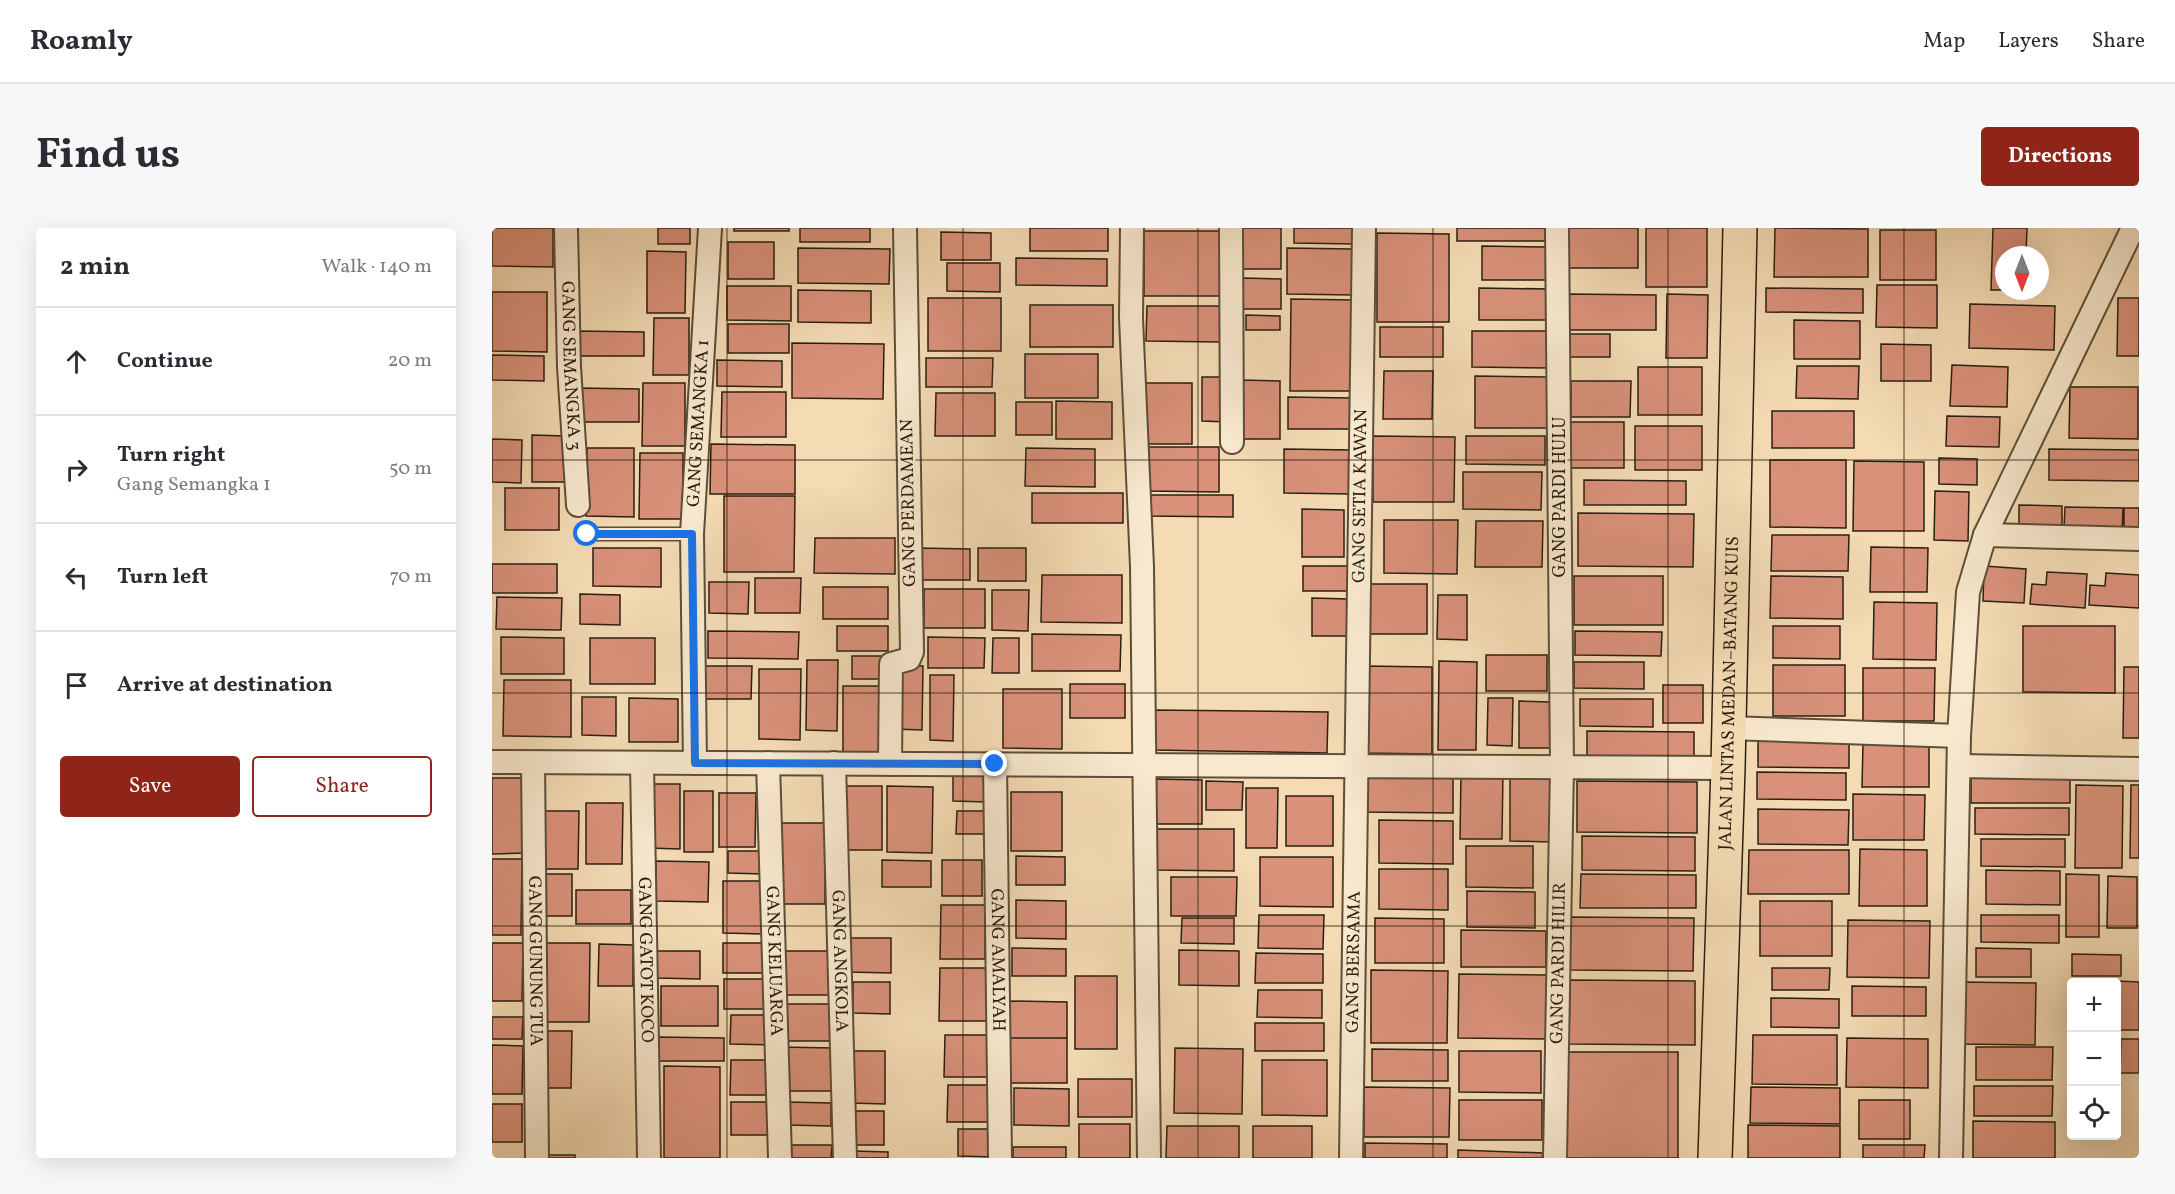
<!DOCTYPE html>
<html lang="en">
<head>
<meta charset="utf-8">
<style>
  body { margin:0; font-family:Vollkorn,serif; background:#f7f7f7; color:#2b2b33 }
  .controls { position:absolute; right:18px; bottom:18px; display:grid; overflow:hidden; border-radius:6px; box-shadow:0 6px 24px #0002 }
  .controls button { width:54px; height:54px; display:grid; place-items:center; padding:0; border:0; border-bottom:2px solid #e1e1e2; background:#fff; color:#2b2b33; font:30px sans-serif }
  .compass { position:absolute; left:1503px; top:18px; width:54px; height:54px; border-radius:50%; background:#fff; box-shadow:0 6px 24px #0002; rotate:180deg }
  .stop { position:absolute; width:18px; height:18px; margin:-14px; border:4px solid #1a73e8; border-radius:50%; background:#fff }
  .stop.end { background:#1a73e8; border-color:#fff; box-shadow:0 2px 6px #0008 }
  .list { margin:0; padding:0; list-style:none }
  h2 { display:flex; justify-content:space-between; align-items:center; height:78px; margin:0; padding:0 24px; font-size:26px }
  h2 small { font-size:20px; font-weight:400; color:#7c7c81 }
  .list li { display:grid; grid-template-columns:39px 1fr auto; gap:18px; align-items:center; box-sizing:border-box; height:108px; padding:0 24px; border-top:2px solid #e1e1e2 }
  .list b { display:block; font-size:22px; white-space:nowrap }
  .list p { margin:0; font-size:20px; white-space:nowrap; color:#7c7c81 }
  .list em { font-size:20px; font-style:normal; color:#7c7c81 }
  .actions { display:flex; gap:12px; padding:18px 24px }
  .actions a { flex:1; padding:14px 0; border:2px solid #8f2418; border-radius:6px; text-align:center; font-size:21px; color:#8f2418 }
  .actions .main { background:#8f2418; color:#fff }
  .icon { flex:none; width:33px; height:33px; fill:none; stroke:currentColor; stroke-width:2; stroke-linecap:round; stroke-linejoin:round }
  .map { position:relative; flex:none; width:1647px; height:930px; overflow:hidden; border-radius:6px }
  header { display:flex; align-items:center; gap:36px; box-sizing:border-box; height:84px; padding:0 30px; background:#fff; border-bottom:2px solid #e1e1e2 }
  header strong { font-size:28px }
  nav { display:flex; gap:33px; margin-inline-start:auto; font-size:21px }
  .intro { display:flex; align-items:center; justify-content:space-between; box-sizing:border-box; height:144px; padding:0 36px }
  h1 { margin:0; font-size:42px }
  .button { padding:15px 27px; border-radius:6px; background:#8f2418; color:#fff; font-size:21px; font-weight:700 }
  main { display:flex; gap:36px; padding:0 36px }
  aside { flex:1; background:#fff; border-radius:6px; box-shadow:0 6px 24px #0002 }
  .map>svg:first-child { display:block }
  .building { fill:#d9917a; stroke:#2a1f11; stroke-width:1.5 }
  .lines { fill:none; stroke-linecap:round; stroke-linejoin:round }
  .lane-casing { stroke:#5c4e3a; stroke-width:15 }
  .street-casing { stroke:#5c4e3a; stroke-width:26 }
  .highway-casing { stroke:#2a1f11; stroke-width:36 }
  .lane { stroke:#f8e8ce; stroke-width:12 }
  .street { stroke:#f8e8ce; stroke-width:22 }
  .highway { stroke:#f4dbb4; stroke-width:33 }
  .route { stroke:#1a73e8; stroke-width:8 }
  .grid { fill:none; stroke:#2a1f11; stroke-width:1.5; stroke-opacity:0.55 }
  .labels { text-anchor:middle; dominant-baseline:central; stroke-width:5; stroke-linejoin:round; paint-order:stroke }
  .street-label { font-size:18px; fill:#2a1f11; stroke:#f8e8ce }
</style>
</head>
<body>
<header>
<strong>Roamly</strong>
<nav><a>Map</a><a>Layers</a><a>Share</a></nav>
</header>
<div class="intro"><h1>Find us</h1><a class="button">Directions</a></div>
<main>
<aside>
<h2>2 min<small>Walk · 140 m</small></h2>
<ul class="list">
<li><svg class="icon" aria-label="ahead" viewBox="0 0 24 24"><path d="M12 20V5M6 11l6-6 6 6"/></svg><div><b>Continue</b></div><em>20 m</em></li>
<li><svg class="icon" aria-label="right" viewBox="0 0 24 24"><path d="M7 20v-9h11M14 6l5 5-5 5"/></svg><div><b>Turn right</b><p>Gang Semangka 1</p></div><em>50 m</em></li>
<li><svg class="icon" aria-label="left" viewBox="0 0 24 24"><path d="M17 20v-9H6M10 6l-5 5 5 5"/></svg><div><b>Turn left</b></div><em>70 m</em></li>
<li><svg class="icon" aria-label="arrive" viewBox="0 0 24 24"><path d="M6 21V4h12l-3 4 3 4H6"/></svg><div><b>Arrive at destination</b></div></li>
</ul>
<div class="actions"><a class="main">Save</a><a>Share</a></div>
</aside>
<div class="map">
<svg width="1647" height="930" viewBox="0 0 1647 930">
  <rect width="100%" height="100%" fill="#f4dbb4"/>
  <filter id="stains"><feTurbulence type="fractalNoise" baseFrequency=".00333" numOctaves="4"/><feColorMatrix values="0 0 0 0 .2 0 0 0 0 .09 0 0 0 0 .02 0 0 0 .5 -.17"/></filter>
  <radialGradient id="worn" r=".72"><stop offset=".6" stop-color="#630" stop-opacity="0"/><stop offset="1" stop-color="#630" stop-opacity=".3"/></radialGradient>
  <!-- building -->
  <path class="building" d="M0 0H61V39L0 38Z
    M166 0H198V16H166Z
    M242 0H297V3H242Z
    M308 0H378V14H308Z
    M538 0H616V23H538Z
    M749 0H789V41H748Z
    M802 0H863V16L802 15Z
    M965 0H1058V13H965Z
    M1076 0H1146V40H1076Z
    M1154 0H1215V59H1154Z
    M1283 0 1376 1V49H1282Z
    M1501 0H1535L1534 27H1512V62H1499Z
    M1388 2H1444V52H1388Z
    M652 3H732L731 68H652Z
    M449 4 499 5V32H449Z
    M885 5 957 6V94H885Z
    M236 14H282V51H236Z
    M990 18 1055 19V52H990Z
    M306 20 398 21 397 56 306 55Z
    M795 20 861 21V67L795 66Z
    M155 23 194 24 193 85H155Z
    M524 30 615 31V58L524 57Z
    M455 35H508V64L455 63Z
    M751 50 789 51V81H751Z
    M1385 57H1445V100L1384 99Z
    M235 58H299V93L235 92Z
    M987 60 1059 61 1058 92H987Z
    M1274 60 1371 61V85L1274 84Z
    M306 62 379 63V95L306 94Z
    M0 64H55V124L0 123Z
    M1077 66 1164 67V102H1077Z
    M1175 66 1216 67 1215 130H1174Z
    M436 70H509V123H436Z
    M1626 70H1647V128H1625Z
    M799 71 862 72 861 163H798Z
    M1478 76 1563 78 1562 122 1477 120Z
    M538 77H621V119H538Z
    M655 78H729V114L654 113Z
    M754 87 788 88V102H754Z
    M162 90H197V147H161Z
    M1302 92 1368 93V131H1302Z
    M236 96H297V125H236Z
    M888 99H951V129H888Z
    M87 103 152 104V128H87Z
    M980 103H1060V140L980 139Z
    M1077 106H1118V129H1077Z
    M300 115 392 116 391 171 300 170Z
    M1389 116 1439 117V153H1389Z
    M533 126H606V170H533Z
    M0 127 52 128V153L0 152Z
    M434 130H501L500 159H434Z
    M225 132 290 133V159L225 158Z
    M1460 137 1516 139 1515 179 1458 178Z
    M1305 138H1367L1366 171 1304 170Z
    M1146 139H1210V187H1146Z
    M892 143H941L940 191H891Z
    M983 148 1058 149 1057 200H983Z
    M710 149H737V194L710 193Z
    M748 152 788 153V211H748Z
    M1079 153H1139L1138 189H1079Z
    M151 155H193V218H150Z
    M649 155H700V216H649Z
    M1578 159H1646V211L1577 210Z
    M87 160 147 161V194H87Z
    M230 164H294V209H229Z
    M444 165H503V208H443Z
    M796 169 859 170 858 201H796Z
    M564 173 620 174V211H564Z
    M524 174H560V207H524Z
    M1280 183H1362V220H1280Z
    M1455 188 1508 189 1507 219 1454 218Z
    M1072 194H1132V240H1072Z
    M1143 198H1210V242H1143Z
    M40 207 74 208 73 254H40Z
    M881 208 963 209 962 274H881Z
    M974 208H1053V237L974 236Z
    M0 211 30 212 29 255 0 254Z
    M219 216 303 217V266H218Z
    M655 219H727V264L654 263Z
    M95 220H142V289L94 288Z
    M534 220 603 221V259L533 258Z
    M792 221 859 222 858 266 792 265Z
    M1557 221 1647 222V253L1557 252Z
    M148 225H191V291H147Z
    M1447 230 1485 231V257L1447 256Z
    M1278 232H1354V300L1278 299Z
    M1362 233 1432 234V303H1361Z
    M971 244H1050L1049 282 971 281Z
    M1092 252 1194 253V277H1092Z
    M13 260H67V302H13Z
    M1443 263 1477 264 1476 313 1442 312Z
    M540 265H631V295H540Z
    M657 267H741V289L657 288Z
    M232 268H303L302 344H232Z
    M1527 277 1570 278V306H1527Z
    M1573 279 1631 280 1630 307 1572 300Z
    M1632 280H1647V302L1632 301Z
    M810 281 852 282V329H810Z
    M1086 285 1202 286 1201 339 1086 338Z
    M892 292H966L965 346 892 345Z
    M984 293H1051L1050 339H983Z
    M1280 307H1357L1356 343H1279Z
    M323 310H403V346L322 345Z
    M1379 319 1436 320 1435 364H1378Z
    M101 320H169V359L101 358Z
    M426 320 478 321V352H426Z
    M486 320H534V353H486Z
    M0 336H65V365H0Z
    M811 338H858V363H811Z
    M1492 338 1534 341 1532 375 1491 373Z
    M1555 344 1595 346 1593 380 1538 376 1540 356 1554 357Z
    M1614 345 1647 347V380L1597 377 1598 357 1613 358Z
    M550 347H630V395L549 394Z
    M1082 348H1171V397H1082Z
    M1279 348 1351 349V391L1278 390Z
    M263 350H309L308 385H263Z
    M217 354H257L256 386 217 385Z
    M877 356H935V406H877Z
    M331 359H396V391H331Z
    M432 361H493V400H432Z
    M500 362H537L536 403 500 402Z
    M88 366 128 367V397L88 396Z
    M946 367H975V412L945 411Z
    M5 369 70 370 69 402 4 401Z
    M820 370 856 371 855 408H820Z
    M1382 374 1445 375 1444 432 1381 431Z
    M345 398H396V423H345Z
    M1281 398H1348V431L1281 430Z
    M1531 398H1623V465L1531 464Z
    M216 403 307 404 306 431 216 430Z
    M1083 403 1170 404 1169 428 1083 427Z
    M540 406 629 407 628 443H540Z
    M9 409 72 410V446H9Z
    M436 409 493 410 492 440H436Z
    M98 410H163V456H98Z
    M501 410H527V445H500Z
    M994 427H1055V463H994Z
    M360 428H392V451H360Z
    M315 432H346L345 503 314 502Z
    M947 433 985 434 984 522H946Z
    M1082 434H1152V461L1082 460Z
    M401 437 431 438 430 502 401 501Z
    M1281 437H1353V488H1281Z
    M212 438H260L259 471H211Z
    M873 438 940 439V526L873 525Z
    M1632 439H1647V510H1631Z
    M1371 440H1443L1442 493H1371Z
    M267 441H309L308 512 267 511Z
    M438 447H462L461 513 438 512Z
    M12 452H79V509L11 508Z
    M578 456H633V490H578Z
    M1171 457H1211V495H1171Z
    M351 458H390V524H351Z
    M511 461H570V521L511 520Z
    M90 469H124V508L90 507Z
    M137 470 186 471V514H137Z
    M996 470H1021L1020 518 995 517Z
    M1088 471H1161V499L1088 498Z
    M1027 473 1059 474 1058 520H1027Z
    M661 482 836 484 835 525 660 522Z
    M1095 503 1202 504V530H1095Z
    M1266 510H1357V540L1266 539Z
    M1371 515 1437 516V559H1370Z
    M872 539 961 540V585L872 584Z
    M1479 541 1578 542V575H1479Z
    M1265 544 1354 545V572L1265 571Z
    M969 545H1011L1010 611H968Z
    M1018 545 1058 546V614L1018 613Z
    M461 547H494V574L461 573Z
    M0 550H34L35 625 0 626Z
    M663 551 710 552V596H663Z
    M714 553 751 554 750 582H714Z
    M1085 553 1205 554V605L1085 604Z
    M157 556H188V621L156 620Z
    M1584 557 1631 558 1630 640H1583Z
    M1639 557H1647V630H1638Z
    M351 558H390V622H350Z
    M395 558 441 559 440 625 395 624Z
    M754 560H786L785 620H754Z
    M192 563H221V624H192Z
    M519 564H570V623H519Z
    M227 565H264L263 619H227Z
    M1361 566 1433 567 1432 612H1361Z
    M794 568H841V618H794Z
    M94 575H131L130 636H94Z
    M1483 580H1577V607L1483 606Z
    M1266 581 1357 582 1356 617 1266 616Z
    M48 583H87L86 641H48Z
    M465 583H497L496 606H464Z
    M887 592 961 593V636L887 635Z
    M288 595H333V676H287Z
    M664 601H742V643L663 642Z
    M1090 608 1203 609V643L1090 642Z
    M1489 611H1573V639L1489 638Z
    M974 618H1041V660L974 659Z
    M1368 621 1435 622V678H1367Z
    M1257 622H1357V666H1256Z
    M236 623H271V646L236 645Z
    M524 628 573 629V657H524Z
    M768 629H841V679L768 678Z
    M0 631H30L29 707H0Z
    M390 632 439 633V659H390Z
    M450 632H490V668H450Z
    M164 633 217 634 216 674 164 673Z
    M887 641H956V682L887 681Z
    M1494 642 1568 643V677L1494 676Z
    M45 646H80V688H45Z
    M1089 646 1204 647V680H1088Z
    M1574 646 1607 647V709H1574Z
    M1616 648 1645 649V700H1615Z
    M679 649H745L744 688H679Z
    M231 653H272V706L231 705Z
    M84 662H139V696H84Z
    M975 663 1043 664V700L975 699Z
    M524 672 574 673V711L524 710Z
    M1268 673H1340V728H1268Z
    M449 677H493V731H448Z
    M767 687H832L831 721 766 720Z
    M1489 687H1567V715L1489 714Z
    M1078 689 1202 690 1201 743 1078 742Z
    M690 690H742V716L689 715Z
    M883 690 952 691V735H883Z
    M1356 692 1438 693 1437 750 1355 749Z
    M969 702 1054 703V739H969Z
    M356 710H399V745L355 744Z
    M0 715H31L30 773H0Z
    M50 715H98L97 794H49Z
    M231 715H275V745H231Z
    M107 716 141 717V758H106Z
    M520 720 574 721V748H520Z
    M1484 720 1539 721V749H1484Z
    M687 722 747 723V758L687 757Z
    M165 723H208V751L165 750Z
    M291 723H340V767H290Z
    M764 725 831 726V755H763Z
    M1580 726 1629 727V748H1580Z
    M448 740H496V793H447Z
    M1280 740H1338L1337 762H1280Z
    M879 742 956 743 955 815H879Z
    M967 746 1055 747V811L966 810Z
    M583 748H625V821H583Z
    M232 751H275V781H232Z
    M1078 752 1203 753V817L1077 816Z
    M1624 753 1647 754V802H1624Z
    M361 754H398V786L361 785Z
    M1471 754 1544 755 1543 817 1470 816Z
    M169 758H226V798H169Z
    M1360 758 1434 759V788H1360Z
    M766 762H830V790L765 789Z
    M1279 770 1347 771V800L1279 799Z
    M517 773 575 774V810H516Z
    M290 776H338V813H290Z
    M239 787H278V817L238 816Z
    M0 789H31L30 811H0Z
    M763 795H832V823H763Z
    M48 803H80L79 860H48Z
    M453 807H498V849H452Z
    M1261 807H1345V857L1260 856Z
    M165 809 232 810V833H165Z
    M516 810H575V855H516Z
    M1355 810 1436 811V860L1354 859Z
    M1629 811H1647V845H1628Z
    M0 817 31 818 30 866H0Z
    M286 819 342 820 341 863H286Z
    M1484 819H1561L1560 852H1484Z
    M683 820 751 821 750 886 682 885Z
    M880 821 956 822V853H880Z
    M358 823H393V876L358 875Z
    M967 823H1049V865L967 864Z
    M1074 824H1186V930H1074Z
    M239 832H275V867H238Z
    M770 832H835V888L770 887Z
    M172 838 228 839V930H172Z
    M586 851H640V889H586Z
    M456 857H497L496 894H455Z
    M1482 858H1561L1560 888H1482Z
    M872 859 958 860 957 909H872Z
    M1259 859 1348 860V896L1258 895Z
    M522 860 577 861V898L522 897Z
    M967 872H1050V912H967Z
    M1367 872H1418V911H1367Z
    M239 874H279V907H239Z
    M295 874 339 875V898L295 897Z
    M0 876H30V914H0Z
    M361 883H392V917H361Z
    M1481 893 1563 894V930H1481Z
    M587 896H638V930H587Z
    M1256 897 1348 898V930H1256Z
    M675 898H747V930H674Z
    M761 898H820V930H761Z
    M466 901H501V929L466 928Z
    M873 915 955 916V930H873Z
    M295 917H340L339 930H295Z
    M1371 917H1433L1432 930H1371Z
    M521 919H574V930H521Z
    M966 922 1051 925 1050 930H966Z
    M361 923 396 924V930H361Z
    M46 927H83V930H46Z"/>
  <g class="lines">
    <!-- lane casing -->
    <g class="lane-casing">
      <path id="lane" d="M95 306H200"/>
    </g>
    <!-- street casing -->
    <g class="street-casing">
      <g id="street">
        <path id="s1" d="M74 0 77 139 86 277"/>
        <path d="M640 0 639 90 650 339 657 930"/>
        <path d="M739 0 740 214"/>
        <path d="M1493 307 1647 311"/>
        <path d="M1237 500 1467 508"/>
        <path d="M0 534 1236 540"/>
        <path id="s2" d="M41 535 45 930"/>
        <path id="s3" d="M203 535 200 306 218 0"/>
        <path id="s4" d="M276 535 288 930"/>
        <path id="s5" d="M342 535 353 930"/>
        <path id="s6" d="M150 536 157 930"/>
        <path d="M398 536 399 436 417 431 420 424 413 0"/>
        <path id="s7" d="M503 536 508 930"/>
        <path d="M1467 538 1647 541"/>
        <path id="s8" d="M859 930 872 0"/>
        <path id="s9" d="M1063 930 1070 539 1065 0"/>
        <path d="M1459 930 1467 508 1476 364 1493 307 1641 0"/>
      </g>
    </g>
    <!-- highway casing -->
    <g class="highway-casing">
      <g id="highway">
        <path id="s10" d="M1223 930 1236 540 1248 0"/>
      </g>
    </g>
    <!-- lane -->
    <use href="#lane" class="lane"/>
    <!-- street -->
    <use href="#street" class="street"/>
    <!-- highway -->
    <use href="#highway" class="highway"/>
  </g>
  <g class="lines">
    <!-- route -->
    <path class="route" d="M95 306H200L203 535 503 536"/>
  </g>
  <!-- grid -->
  <path class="grid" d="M235 0V930M471 0V930M706 0V930M941 0V930M1176 0V930M1412 0V930M0 232H1647M0 465H1647M0 698H1647"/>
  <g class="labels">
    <!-- street labels -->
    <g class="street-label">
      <text stroke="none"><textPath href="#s1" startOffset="138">GANG SEMANGKA 3</textPath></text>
      <text stroke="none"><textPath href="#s3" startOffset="340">GANG SEMANGKA 1</textPath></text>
      <text stroke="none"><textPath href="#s8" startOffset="662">GANG SETIA KAWAN</textPath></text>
      <text transform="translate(1068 269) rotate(-90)">GANG PARDI HULU</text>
      <text transform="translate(417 275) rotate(-91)">GANG PERDAMEAN</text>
      <text stroke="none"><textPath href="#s10" startOffset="465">JALAN LINTAS MEDAN–BATANG KUIS</textPath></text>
      <text stroke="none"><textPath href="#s2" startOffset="198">GANG GUNUNG TUA</textPath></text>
      <text stroke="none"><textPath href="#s6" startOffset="196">GANG GATOT KOCO</textPath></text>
      <text stroke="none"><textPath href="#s4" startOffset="198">GANG KELUARGA</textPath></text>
      <text stroke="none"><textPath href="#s5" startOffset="198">GANG ANGKOLA</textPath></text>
      <text stroke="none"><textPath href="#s7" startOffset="196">GANG AMALYAH</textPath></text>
      <text stroke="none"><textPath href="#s8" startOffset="196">GANG BERSAMA</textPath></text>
      <text stroke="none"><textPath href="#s9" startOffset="195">GANG PARDI HILIR</textPath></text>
    </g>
  </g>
  <rect width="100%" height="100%" filter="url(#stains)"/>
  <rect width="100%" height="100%" fill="url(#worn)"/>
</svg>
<div class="controls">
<button>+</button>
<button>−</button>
<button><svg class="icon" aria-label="locate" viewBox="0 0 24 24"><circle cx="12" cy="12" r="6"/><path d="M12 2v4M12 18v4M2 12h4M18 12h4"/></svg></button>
</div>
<svg class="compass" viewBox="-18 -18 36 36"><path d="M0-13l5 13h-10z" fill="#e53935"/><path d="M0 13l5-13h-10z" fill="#7c7c81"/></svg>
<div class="stop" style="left:95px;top:306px"></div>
<div class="stop end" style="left:503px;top:536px"></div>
</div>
</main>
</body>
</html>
